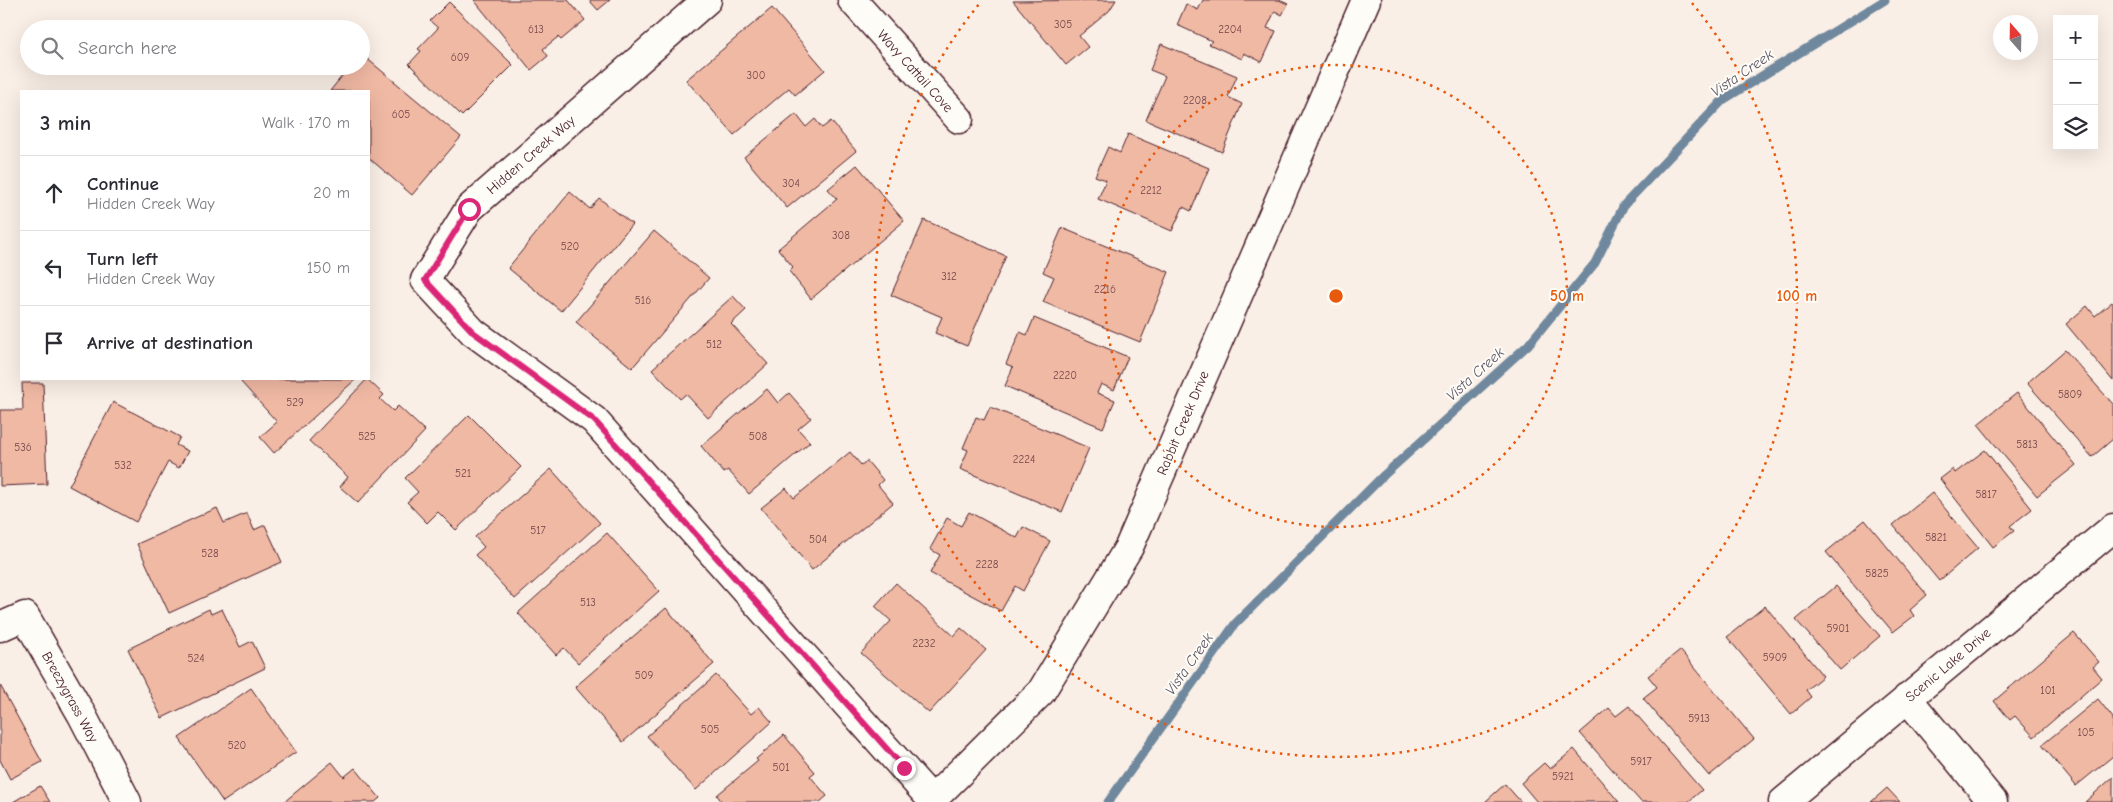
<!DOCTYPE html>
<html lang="en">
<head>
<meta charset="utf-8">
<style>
  body { margin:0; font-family:"Comic Neue",sans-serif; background:#f7f7f7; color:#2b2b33 }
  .controls { position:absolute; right:15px; top:15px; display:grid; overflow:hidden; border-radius:0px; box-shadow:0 5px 20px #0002 }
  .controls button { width:45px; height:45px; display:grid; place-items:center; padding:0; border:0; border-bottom:1px solid #e1e1e2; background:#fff; color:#2b2b33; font:25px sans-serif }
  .compass { position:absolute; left:1993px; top:15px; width:45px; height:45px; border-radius:50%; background:#fff; box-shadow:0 5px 20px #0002; rotate:340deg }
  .stop { position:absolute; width:15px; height:15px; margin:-11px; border:4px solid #db2777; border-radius:50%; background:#fff }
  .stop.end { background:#db2777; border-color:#fff; box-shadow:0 1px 5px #0008 }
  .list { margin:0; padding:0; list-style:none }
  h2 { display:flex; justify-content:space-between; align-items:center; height:65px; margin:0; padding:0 20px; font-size:21px }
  h2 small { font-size:16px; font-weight:400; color:#7c7c81 }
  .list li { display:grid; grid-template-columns:32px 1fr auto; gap:15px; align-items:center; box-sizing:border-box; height:75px; padding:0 20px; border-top:1px solid #e1e1e2 }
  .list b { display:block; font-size:19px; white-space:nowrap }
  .list p { margin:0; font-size:16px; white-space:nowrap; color:#7c7c81 }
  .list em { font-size:16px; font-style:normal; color:#7c7c81 }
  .icon { flex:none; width:28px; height:28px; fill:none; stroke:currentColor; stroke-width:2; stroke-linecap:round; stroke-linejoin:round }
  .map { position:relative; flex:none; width:2113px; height:802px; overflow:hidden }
  .search { position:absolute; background:#fff; box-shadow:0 5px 20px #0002; left:20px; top:20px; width:350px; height:55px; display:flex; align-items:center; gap:12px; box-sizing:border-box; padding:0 18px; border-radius:28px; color:#7c7c81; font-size:19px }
  .panel { position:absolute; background:#fff; box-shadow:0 5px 20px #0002; left:20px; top:90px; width:350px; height:290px; border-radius:0px }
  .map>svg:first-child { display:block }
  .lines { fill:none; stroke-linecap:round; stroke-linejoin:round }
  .stream { stroke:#6f889e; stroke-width:9 }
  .building { fill:#f0b9a4; stroke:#4a1f2b }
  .street-casing { stroke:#4a1f2b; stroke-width:31 }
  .street { stroke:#fdfcf7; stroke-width:28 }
  .route { stroke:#db2777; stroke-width:6 }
  .ring { fill:none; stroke:#e8590c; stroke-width:2.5; stroke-dasharray:2.5 5 }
  .labels { text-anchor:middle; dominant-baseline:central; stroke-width:4; stroke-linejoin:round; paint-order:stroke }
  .number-label { font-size:11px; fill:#744649 }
  .street-label { font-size:14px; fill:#4a1f2b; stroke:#fdfcf7 }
  .water-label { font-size:15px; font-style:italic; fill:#5d5464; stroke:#fdfcf7 }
  .centre { fill:#e8590c; stroke:#fdfcf7; stroke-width:2.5 }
  .ring-label { font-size:15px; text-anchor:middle; font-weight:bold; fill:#e8590c; stroke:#fdfcf7; stroke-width:4; stroke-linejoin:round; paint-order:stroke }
</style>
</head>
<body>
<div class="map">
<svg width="2113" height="802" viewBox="0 0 2113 802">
  <rect width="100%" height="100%" fill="#faefe6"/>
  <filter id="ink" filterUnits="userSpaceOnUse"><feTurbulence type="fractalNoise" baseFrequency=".02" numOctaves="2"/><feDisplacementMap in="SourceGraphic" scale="10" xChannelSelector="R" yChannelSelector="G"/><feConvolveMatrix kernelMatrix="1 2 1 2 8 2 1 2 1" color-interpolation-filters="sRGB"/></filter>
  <g filter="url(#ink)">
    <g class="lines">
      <!-- stream -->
      <path class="stream" d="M1108 802 1235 624 1384 475 1528 345 1595 263 1624 205 1723 100 1885 0"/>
    </g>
    <!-- building -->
    <path class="building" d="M474 0H568L585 20 561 40 558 37 543 49 548 56 531 70Z
      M589 0H610L598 10Z
      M1116 0 1109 11 1079 36 1088 47 1066 65 1013 1Z
      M1203 0H1279L1288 4 1282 15 1275 11 1267 28 1276 31 1262 62 1244 53 1242 59 1209 44 1212 41 1177 25 1186 4 1198 10Z
      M449 2 513 65 462 116 409 64 421 51 418 49 438 28 430 21Z
      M772 8 825 70 795 95 789 88 734 135 686 80Z
      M1161 44 1237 76 1228 97 1242 104 1222 152 1146 120 1165 76 1150 70Z
      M365 57 461 137 412 195 369 158V91H330L347 70 351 74 357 66H361V62Z
      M796 114 806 127 815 119 822 128 831 121 856 151 787 208 744 157Z
      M1128 134 1209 168 1191 211 1183 207 1172 231 1098 199 1106 180 1095 176 1108 147 1120 153Z
      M857 165 904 221 811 299 789 271 793 267 778 249 837 199 828 189Z
      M570 192 590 209 599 198 632 224 561 311 508 268Z
      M924 220 1006 256 967 346 935 333 942 317 891 295Z
      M1062 228 1169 272 1140 342 1043 302 1054 277 1043 272Z
      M654 231 709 278 632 368 576 322Z
      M733 296 746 310 731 324 768 364 708 418 686 394 680 399 652 369Z
      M2112 302 2113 304V381L2066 324 2087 306 2095 316Z
      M1034 318 1128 357 1114 390 1101 384 1097 393 1115 400 1103 428 1005 386 1013 367 1006 364 1020 332 1027 335Z
      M2065 350 2113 404V439L2092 457 2027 383Z
      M244 379H356L274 453 260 437 277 422 241 382Z
      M367 379 384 395 380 399 393 411 398 406 425 431 358 503 340 487 348 477 309 441Z
      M22 383H43L47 484 0 486V410H23Z
      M767 389 778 403 789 393 811 418 798 429 810 442 749 494 728 470 724 473 701 446Z
      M2017 393 2076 465 2037 496 1978 424Z
      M113 402 180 437 176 445 188 451 179 468 168 462 136 522 69 486Z
      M990 407 1089 448 1062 512 960 469 968 450 963 448 976 417 984 420Z
      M469 415 521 467 456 530 438 512 427 523 407 502 418 492 405 478Z
      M1985 450 2032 509 2010 526 2014 531 1993 547 1940 479 1953 469 1955 473Z
      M850 452 861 465 867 461 883 480 878 485 893 503 812 570 761 508 786 488 794 498Z
      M551 469 600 523 515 599 475 555 484 547 475 537Z
      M1932 493 1978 548 1939 581 1893 525Z
      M217 508 224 523 247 513 254 530 265 525 282 562 169 613 137 544Z
      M969 512 1017 538 1023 527 1050 541 1023 591 1015 586 1001 611 930 573 940 555 930 549 947 518 961 526Z
      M1865 520 1927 595 1910 610 1914 616 1893 632 1826 552Z
      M607 533 659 591 578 663 564 648 556 655 518 613Z
      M896 583 954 636 961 628 986 650 929 713 861 653 891 621 875 606Z
      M1836 586 1880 636 1840 670 1796 620Z
      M1765 606 1823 676 1806 690 1811 697 1791 714 1727 637Z
      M666 608 714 664 623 742 575 687Z
      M209 609 211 614 222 609 240 647 252 641 265 668 162 718 128 649Z
      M2074 633 2099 662 2093 667 2102 678 2034 737 2015 716 2010 720 1994 701Z
      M1680 650 1754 739 1709 776 1643 698 1657 687 1648 676Z
      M716 675 751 714 759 707 772 722 696 790 647 736Z
      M0 685 42 762 10 779 0 760Z
      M251 688 296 752 223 802 179 738Z
      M2098 699 2113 718V756L2076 786 2042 745Z
      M1629 706 1702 790 1688 802H1641L1580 733 1609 708 1616 716Z
      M784 735 815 772 810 776 827 796 820 802H722L717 795 758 761 756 759Z
      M1574 749 1619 802H1537L1521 783 1544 763 1550 769Z
      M332 762 344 777 355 768 380 798 375 802H284Z
      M2113 777V802H2085Z
      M1505 784 1521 802H1485Z
      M40 786 50 802H13Z
      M1887 788 1900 802H1871Z"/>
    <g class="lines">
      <!-- street casing -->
      <g class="street-casing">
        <path id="street" d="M707 0 469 209 425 280 473 332 594 420 932 800
          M852 0 959 119
          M0 627 25 616 82 715 127 802
          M1907 698 1993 802
          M930 802 1041 692 1129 547 1366 0
          M1783 802 2113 528"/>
      </g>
      <!-- street -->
      <use href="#street" class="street"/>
    </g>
  </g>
  <g class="lines" filter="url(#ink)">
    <!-- route -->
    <path class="route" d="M469 209 425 280 473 332 594 420 904 768"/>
  </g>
  <!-- distance rings -->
  <g class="ring">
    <circle cx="1336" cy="296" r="231"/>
    <path d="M1692 3A461 461 0 1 1 980 3"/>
  </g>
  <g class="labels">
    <!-- number labels -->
    <g class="number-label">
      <text x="1063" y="24">305</text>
      <text x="536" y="29">613</text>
      <text x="1230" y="29">2204</text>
      <text x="460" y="57">609</text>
      <text x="756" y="75">300</text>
      <text x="1195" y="100">2208</text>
      <text x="401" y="114">605</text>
      <text x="791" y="183">304</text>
      <text x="1151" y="190">2212</text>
      <text x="841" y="235">308</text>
      <text x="570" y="246">520</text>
      <text x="949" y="276">312</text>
      <text x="1105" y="289">2216</text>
      <text x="643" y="300">516</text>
      <text x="714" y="344">512</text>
      <text x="1065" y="375">2220</text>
      <text x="2070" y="394">5809</text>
      <text x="295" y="402">529</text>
      <text x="367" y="436">525</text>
      <text x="758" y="436">508</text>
      <text x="2027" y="444">5813</text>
      <text x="23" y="447">536</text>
      <text x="1024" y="459">2224</text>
      <text x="123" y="465">532</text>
      <text x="463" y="473">521</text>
      <text x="1986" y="494">5817</text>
      <text x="538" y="530">517</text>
      <text x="1936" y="537">5821</text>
      <text x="818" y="539">504</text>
      <text x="210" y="553">528</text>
      <text x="987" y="564">2228</text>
      <text x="1877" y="573">5825</text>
      <text x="588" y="602">513</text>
      <text x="1838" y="628">5901</text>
      <text x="924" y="643">2232</text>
      <text x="1775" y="657">5909</text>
      <text x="196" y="658">524</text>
      <text x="644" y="675">509</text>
      <text x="2048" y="690">101</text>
      <text x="1699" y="718">5913</text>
      <text x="710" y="729">505</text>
      <text x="2086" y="732">105</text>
      <text x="237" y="745">520</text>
      <text x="1641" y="761">5917</text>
      <text x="781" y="767">501</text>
      <text x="1563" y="776">5921</text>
    </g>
    <!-- street labels -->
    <g class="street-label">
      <text transform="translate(915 71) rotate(48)">Wavy Cattail Cove</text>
      <text transform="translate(531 155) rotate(-41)">Hidden Creek Way</text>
      <text transform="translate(1183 423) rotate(-67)">Rabbit Creek Drive</text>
      <text transform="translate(1948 665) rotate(-40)">Scenic Lake Drive</text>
      <text transform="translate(70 697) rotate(61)">Breezygrass Way</text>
    </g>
    <!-- water labels -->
    <g class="water-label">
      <text transform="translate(1742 73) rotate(-34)">Vista Creek</text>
      <text transform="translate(1475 374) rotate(-42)">Vista Creek</text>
      <text transform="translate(1189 664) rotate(-55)">Vista Creek</text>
    </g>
  </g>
  <circle cx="1336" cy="296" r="8" class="centre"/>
  <g class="ring-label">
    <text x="1567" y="301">50 m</text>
    <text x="1797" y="301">100 m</text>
  </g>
</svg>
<div class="controls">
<button>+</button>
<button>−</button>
<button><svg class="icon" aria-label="layers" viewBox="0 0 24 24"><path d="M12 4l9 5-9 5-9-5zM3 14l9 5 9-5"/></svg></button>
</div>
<svg class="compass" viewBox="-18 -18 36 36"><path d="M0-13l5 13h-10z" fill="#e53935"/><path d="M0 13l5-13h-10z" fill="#7c7c81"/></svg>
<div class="stop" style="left:469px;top:209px"></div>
<div class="stop end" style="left:904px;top:768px"></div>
<div class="search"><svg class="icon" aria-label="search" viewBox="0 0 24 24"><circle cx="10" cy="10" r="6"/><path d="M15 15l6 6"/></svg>Search here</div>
<section class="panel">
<h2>3 min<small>Walk · 170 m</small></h2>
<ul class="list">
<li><svg class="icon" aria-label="ahead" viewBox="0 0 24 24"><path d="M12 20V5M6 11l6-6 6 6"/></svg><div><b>Continue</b><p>Hidden Creek Way</p></div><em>20 m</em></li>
<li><svg class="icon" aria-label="left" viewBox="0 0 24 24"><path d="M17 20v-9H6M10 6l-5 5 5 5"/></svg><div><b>Turn left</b><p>Hidden Creek Way</p></div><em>150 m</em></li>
<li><svg class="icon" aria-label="arrive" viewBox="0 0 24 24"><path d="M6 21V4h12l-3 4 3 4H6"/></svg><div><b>Arrive at destination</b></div></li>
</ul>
</section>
</div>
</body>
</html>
